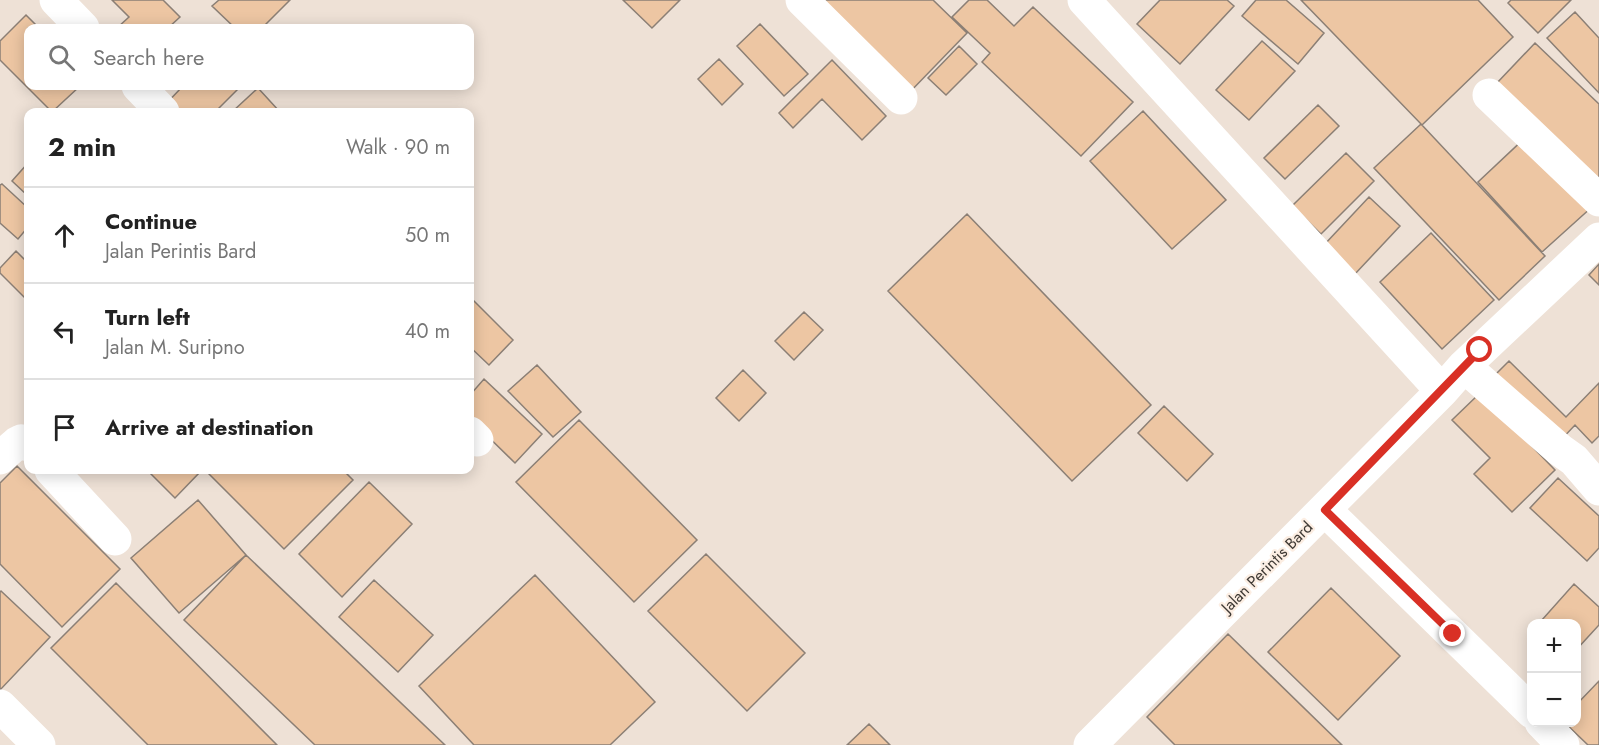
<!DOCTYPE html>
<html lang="en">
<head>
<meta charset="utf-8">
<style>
  body { margin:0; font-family:Jost,sans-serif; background:#f6f6f6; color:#222 }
  .controls { position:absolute; right:18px; bottom:18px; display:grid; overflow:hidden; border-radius:12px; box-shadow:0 3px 15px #0003 }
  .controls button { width:54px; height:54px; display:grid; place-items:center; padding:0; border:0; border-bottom:2px solid #e0e0e0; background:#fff; color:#222; font:30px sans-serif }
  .stop { position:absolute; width:18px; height:18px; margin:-14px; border:4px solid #d93025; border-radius:50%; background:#fff }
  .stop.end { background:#d93025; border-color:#fff; box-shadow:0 2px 6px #0008 }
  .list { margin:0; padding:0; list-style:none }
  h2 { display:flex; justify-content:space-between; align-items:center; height:78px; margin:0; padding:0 24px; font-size:26px }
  h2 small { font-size:20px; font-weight:400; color:#767676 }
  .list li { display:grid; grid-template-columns:39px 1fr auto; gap:18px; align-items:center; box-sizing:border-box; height:96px; padding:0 24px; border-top:2px solid #e0e0e0 }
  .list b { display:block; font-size:22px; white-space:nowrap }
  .list p { margin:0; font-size:20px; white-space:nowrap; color:#767676 }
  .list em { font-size:20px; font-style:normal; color:#767676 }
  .icon { flex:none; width:33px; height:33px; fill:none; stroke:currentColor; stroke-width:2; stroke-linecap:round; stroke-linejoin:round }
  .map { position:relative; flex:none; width:1599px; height:745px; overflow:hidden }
  .search { position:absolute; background:#fff; box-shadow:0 3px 15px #0003; left:24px; top:24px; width:450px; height:66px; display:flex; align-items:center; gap:15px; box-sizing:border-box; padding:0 21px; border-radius:12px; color:#767676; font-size:22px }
  .panel { position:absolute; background:#fff; box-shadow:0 3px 15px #0003; left:24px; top:108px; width:450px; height:366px; border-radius:12px }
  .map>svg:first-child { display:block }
  .building { fill:#edc6a3; stroke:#8b7f75; stroke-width:1.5 }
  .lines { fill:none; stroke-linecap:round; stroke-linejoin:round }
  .minor { stroke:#fff; stroke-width:33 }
  .route { stroke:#d93025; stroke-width:8 }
  .labels { text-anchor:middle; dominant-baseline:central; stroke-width:4.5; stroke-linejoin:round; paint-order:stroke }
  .street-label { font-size:16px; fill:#3f3a35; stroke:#fceee3 }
</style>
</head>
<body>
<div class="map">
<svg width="1599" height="745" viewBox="0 0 1599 745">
  <rect width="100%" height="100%" fill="#eee1d6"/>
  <!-- building -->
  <path class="building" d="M112 0H163L180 17 168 28H117L129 17Z
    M219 0H290L262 28H235L212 6Z
    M623 0H680L652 28Z
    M810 0H933L967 33 907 95Z
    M969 0H987L1014 26 1033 7 1133 102 1081 156 982 62 990 53 952 17Z
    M1160 0H1227L1234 6 1180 64 1137 24Z
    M1256 0H1286L1324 33 1298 64 1242 16Z
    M1301 0H1478L1513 37 1422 125Z
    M1511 0H1571L1538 33 1508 3Z
    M1575 12 1599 38V93L1547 38Z
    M26 15 39 28H28V86H80L52 112 0 60V41Z
    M760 24 808 74 784 96 737 46Z
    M1262 41 1295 71 1249 120 1216 90Z
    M1535 43 1599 104V182L1496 84Z
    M959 46 977 64 946 95 928 78Z
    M719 59 743 84 722 105 698 79Z
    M832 60 886 116 862 140 822 99 793 128 779 113Z
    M183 86H241L215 112H167L162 108Z
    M258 88 280 112H232Z
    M1318 105 1339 126 1285 179 1264 158Z
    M1143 111 1226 200 1172 249 1090 161Z
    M1421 124 1545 256 1499 300 1374 168Z
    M1528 135 1593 206 1542 252 1478 182Z
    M1346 153 1374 181 1321 234 1292 206Z
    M28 163V193L27 195 12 181Z
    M2 184 28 208V227L18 239 0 223V185Z
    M1369 197 1400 226 1355 274 1324 245Z
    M967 214 1151 405 1072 481 888 291Z
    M1431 233 1494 300 1442 349 1380 282Z
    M16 251 28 263V301L0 273V268Z
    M1599 264V285L1589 275Z
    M470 297 513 340 489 365 470 347Z
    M804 312 823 330 794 360 775 341Z
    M1509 361 1566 417 1599 383V436L1592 443 1575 425 1557 444 1490 380Z
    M537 365 581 412 553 437 508 391Z
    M743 370 766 393 739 421 716 398Z
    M484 379 542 434 515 463 470 419V395Z
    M1480 393 1555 470 1512 512 1474 474 1490 458 1452 420Z
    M1164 406 1213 454 1187 481 1138 433Z
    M579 420 697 540 634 602 516 482Z
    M17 466 120 569 62 627 0 564V483Z
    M147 470H195L199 473 175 498Z
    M205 470H343L353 480 284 549Z
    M1558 478 1599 516V548L1587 561 1530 508Z
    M369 482 412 524 342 597 299 554Z
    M198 500 246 555 179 613 131 558Z
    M706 554 805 653 747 711 648 611Z
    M246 555 445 745H315L184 620Z
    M535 575 655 702 610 745H474L419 686Z
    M374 580 433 635 398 672 339 617Z
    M116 583 277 745H148L51 648Z
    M1574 584 1599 607V625L1576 650V624H1543L1541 621Z
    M1331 588 1400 656 1338 720 1268 652Z
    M1 591 50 637 0 690V592Z
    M1228 634 1342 745H1175L1147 717Z
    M1599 681V745H1588L1564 722H1576V705Z
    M869 724 890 745H847Z"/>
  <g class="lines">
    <!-- minor -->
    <path class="minor" d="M56 0 83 28
      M802 0 901 98
      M1084 0 1442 391
      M138 86 163 112
      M1489 95 1599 200
      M1464 366 1560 450 1574 460 1599 489
      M470 433 477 440
      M0 458 17 443 21 441 28 445
      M51 470 115 539
      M1325 510 1532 712
      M0 706 39 745
      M1541 722 1563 745
      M1090 745 1442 391 1464 366 1599 239"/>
  </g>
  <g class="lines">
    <!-- route -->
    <path class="route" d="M1453 634 1325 510 1480 350"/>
  </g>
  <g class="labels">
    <!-- street labels -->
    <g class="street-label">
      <text transform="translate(1267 567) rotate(-45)">Jalan Perintis Bard</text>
    </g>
  </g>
</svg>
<div class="controls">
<button>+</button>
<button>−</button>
</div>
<div class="stop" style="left:1480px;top:350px"></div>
<div class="stop end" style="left:1453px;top:634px"></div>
<div class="search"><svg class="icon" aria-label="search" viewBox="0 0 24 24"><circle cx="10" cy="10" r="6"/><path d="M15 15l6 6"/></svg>Search here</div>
<section class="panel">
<h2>2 min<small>Walk · 90 m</small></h2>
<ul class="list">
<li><svg class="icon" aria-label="ahead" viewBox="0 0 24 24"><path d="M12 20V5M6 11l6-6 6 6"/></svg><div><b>Continue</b><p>Jalan Perintis Bard</p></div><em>50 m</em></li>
<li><svg class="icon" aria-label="left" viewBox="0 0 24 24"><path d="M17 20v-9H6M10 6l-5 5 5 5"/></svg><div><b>Turn left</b><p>Jalan M. Suripno</p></div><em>40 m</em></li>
<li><svg class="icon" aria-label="arrive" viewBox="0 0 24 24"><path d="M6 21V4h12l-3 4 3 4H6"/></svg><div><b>Arrive at destination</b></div></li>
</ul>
</section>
</div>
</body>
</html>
